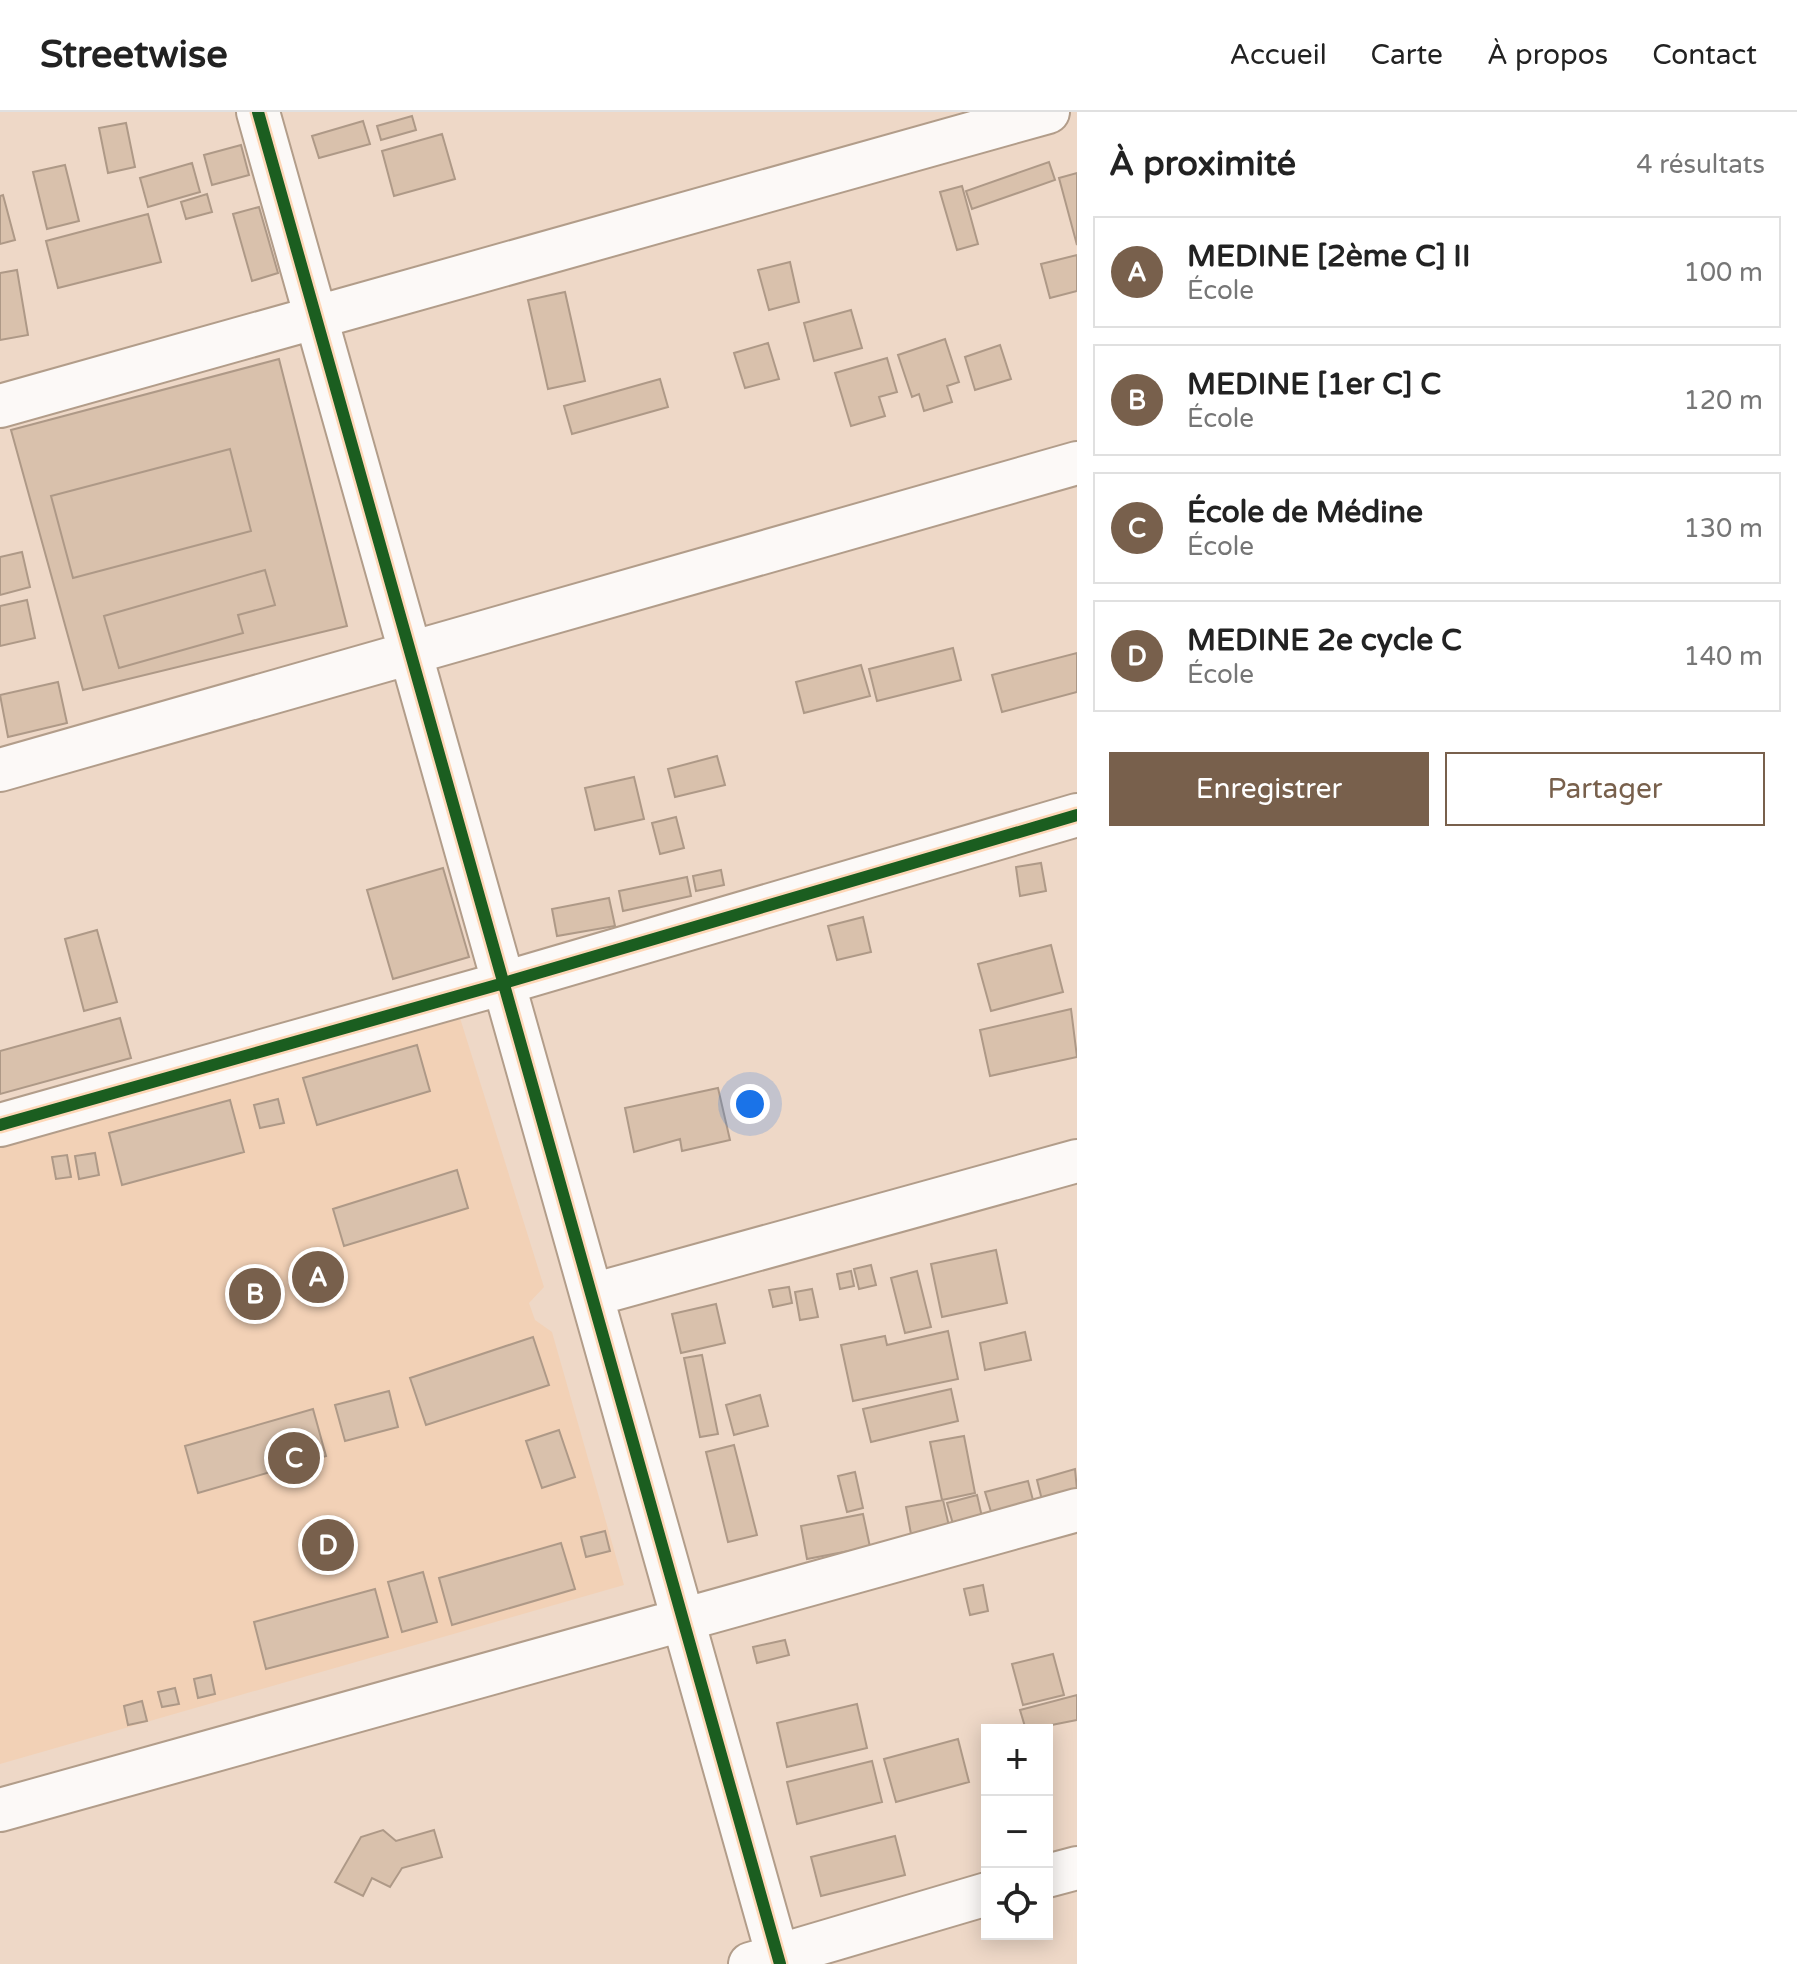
<!DOCTYPE html>
<html lang="fr">
<head>
<meta charset="utf-8">
<style>
  body { margin:0; font-family:"Varela Round",sans-serif; background:#f2f2f2; color:#222 }
  .controls { position:absolute; right:24px; bottom:24px; display:grid; overflow:hidden; border-radius:0px; box-shadow:0 4px 20px #0003 }
  .controls button { width:72px; height:72px; display:grid; place-items:center; padding:0; border:0; border-bottom:2px solid #e0e0e0; background:#fff; color:#222; font:40px sans-serif }
  .you { position:absolute; left:750px; top:992px; width:28px; height:28px; margin:-20px; border:6px solid #fff; border-radius:50%; background:#1a73e8; box-shadow:0 0 0 12px #1a73e833 }
  .badge { display:grid; place-items:center; width:52px; height:52px; border-radius:50%; background:#78604c; color:#fff; font-size:26px; font-weight:700 }
  .pin { position:absolute; translate:-50% -50%; border:4px solid #fff; box-shadow:0 2px 8px #0006 }
  .list { margin:0; padding:0; list-style:none }
  h2 { display:flex; justify-content:space-between; align-items:center; height:104px; margin:0; padding:0 32px; font-size:34px }
  h2 small { font-size:26px; font-weight:400; color:#767676 }
  .list li { display:grid; grid-template-columns:52px 1fr auto; gap:24px; align-items:center; box-sizing:border-box; height:112px; margin:0 16px 16px; padding:0 16px; border:2px solid #e0e0e0; border-radius:0px }
  .list b { display:block; font-size:30px; white-space:nowrap }
  .list p { margin:0; font-size:26px; white-space:nowrap; color:#767676 }
  .list em { font-size:26px; font-style:normal; color:#767676 }
  .actions { display:flex; gap:16px; padding:24px 32px }
  .actions a { flex:1; padding:18px 0; border:2px solid #78604c; border-radius:0px; text-align:center; font-size:28px; color:#78604c }
  .actions .main { background:#78604c; color:#fff }
  .icon { flex:none; width:44px; height:44px; fill:none; stroke:currentColor; stroke-width:2; stroke-linecap:round; stroke-linejoin:round }
  .map { position:relative; flex:none; width:1077px; height:1852px; overflow:hidden }
  header { display:flex; align-items:center; gap:48px; box-sizing:border-box; height:112px; padding:0 40px; background:#fff; border-bottom:2px solid #e0e0e0 }
  header strong { font-size:38px }
  nav { display:flex; gap:44px; margin-inline-start:auto; font-size:28px }
  main { display:flex }
  aside { flex:1; background:#fff }
  .map>svg:first-child { display:block }
  .built { fill:#f2d1b6 }
  .building { fill:#d9c1ac; stroke:#ae9987; stroke-width:2 }
  .lines { fill:none; stroke-linecap:round; stroke-linejoin:round }
  .minor-casing { stroke:#b29d8a; stroke-width:46 }
  .minor { stroke:#fcf9f7; stroke-width:42 }
  .cycleway-casing { stroke:#fed7b7; stroke-width:17 }
  .cycleway { stroke:#1b5e20; stroke-width:12 }
</style>
</head>
<body>
<header>
<strong>Streetwise</strong>
<nav><a>Accueil</a><a>Carte</a><a>À propos</a><a>Contact</a></nav>
</header>
<main>
<div class="map">
<svg width="1077" height="1852" viewBox="0 0 1077 1852">
  <rect width="100%" height="100%" fill="#eed8c7"/>
  <!-- built -->
  <path class="built" d="M460 906 544 1175 529 1191 535 1208 552 1220 624 1473 0 1652V1035Z"/>
  <!-- building -->
  <path class="building" d="M412 4 416 18 381 28 377 14Z
    M363 9 370 32 319 46 312 24Z
    M126 11 135 55 108 61 99 16Z
    M442 22 455 67 394 84 382 39Z
    M241 33 249 63 212 73 204 43Z
    M1049 50 1055 68 972 97 966 79Z
    M192 51 200 80 148 95 140 66Z
    M65 53 79 109 47 117 33 60Z
    M1077 61V133L1059 66Z
    M962 74 978 132 957 138 940 80Z
    M207 82 212 100 186 107 181 90Z
    M3 83 15 128 0 132V84Z
    M259 95 278 161 252 169 233 102Z
    M148 102 161 150 58 176 46 129Z
    M1077 143V179L1050 186 1041 152Z
    M790 150 799 190 769 198 758 158Z
    M17 158 28 223 0 228V161Z
    M565 180 585 269 548 277 528 188Z
    M851 198 862 236 814 249 804 211Z
    M945 227 959 270 947 274 952 290 924 299 919 282 912 285 898 243Z
    M768 231 779 267 745 276 734 241Z
    M1000 233 1011 267 975 278 965 245Z
    M887 246 897 280 879 285 885 304 851 314 835 261Z
    M279 247 347 514 83 578 11 318Z
    M660 267 668 295 572 322 564 294Z
    M230 337 251 419 73 466 51 384Z
    M22 440 30 475 0 483V445Z
    M265 458 275 493 238 503 243 521 119 556 104 504Z
    M27 488 35 526 0 534V494Z
    M953 536 961 568 877 589 869 557Z
    M1077 541V580L1002 600 992 563Z
    M861 553 870 584 804 601 796 570Z
    M58 570 67 611 8 625 0 583Z
    M717 644 725 673 675 685 668 657Z
    M634 665 644 707 595 718 585 676Z
    M676 705 684 736 660 742 652 711Z
    M1041 751 1046 779 1020 784 1016 755Z
    M443 756 469 845 393 867 367 778Z
    M721 758 724 773 696 779 693 764Z
    M687 765 691 784 623 799 619 779Z
    M609 786 615 814 557 824 552 797Z
    M863 805 871 840 837 848 828 814Z
    M97 818 117 890 84 899 65 827Z
    M1051 833 1063 880 991 899 978 852Z
    M1071 897 1077 945 990 964 980 918Z
    M120 906 131 946 0 982V939Z
    M417 933 430 979 317 1013 303 966Z
    M718 976 730 1028 682 1039 680 1027 634 1040 625 996Z
    M278 987 284 1011 260 1016 254 993Z
    M230 988 244 1040 122 1073 109 1021Z
    M95 1041 99 1063 79 1067 75 1044Z
    M67 1043 71 1065 56 1067 52 1045Z
    M457 1058 468 1096 344 1134 333 1097Z
    M996 1138 1007 1191 942 1205 931 1152Z
    M871 1153 876 1173 859 1177 854 1157Z
    M851 1159 854 1174 840 1177 837 1162Z
    M917 1159 931 1215 905 1221 891 1166Z
    M789 1175 792 1191 773 1195 769 1178Z
    M812 1177 818 1205 800 1208 795 1180Z
    M716 1192 725 1231 681 1241 672 1202Z
    M948 1219 958 1267 853 1289 841 1233 885 1224 887 1233Z
    M1025 1220 1031 1248 985 1258 980 1231Z
    M533 1225 549 1273 426 1313 410 1266Z
    M702 1243 718 1322 700 1325 684 1246Z
    M951 1277 958 1309 871 1330 863 1297Z
    M389 1279 398 1315 345 1329 335 1293Z
    M760 1283 768 1314 734 1323 726 1293Z
    M313 1297 326 1344 198 1381 185 1334Z
    M559 1318 575 1365 542 1376 526 1329Z
    M964 1324 975 1381 942 1388 930 1330Z
    M734 1333 757 1423 728 1430 706 1340Z
    M1075 1357 1077 1378 1042 1388 1037 1368Z
    M855 1360 863 1396 847 1400 838 1364Z
    M1028 1369 1034 1392 992 1403 985 1380Z
    M977 1383 982 1405 953 1412 947 1391Z
    M943 1388 949 1414 911 1422 906 1395Z
    M863 1402 870 1435 807 1447 801 1414Z
    M605 1419 610 1439 586 1445 581 1425Z
    M561 1431 575 1477 452 1513 439 1466Z
    M423 1460 437 1510 402 1520 388 1470Z
    M983 1473 988 1499 970 1503 964 1477Z
    M375 1477 388 1525 266 1557 254 1510Z
    M785 1528 789 1543 757 1551 753 1535Z
    M1053 1542 1064 1583 1023 1593 1012 1552Z
    M211 1563 215 1582 198 1586 194 1567Z
    M175 1576 179 1592 162 1595 158 1580Z
    M1077 1583V1608L1026 1618 1020 1598Z
    M142 1589 147 1609 128 1613 124 1594Z
    M857 1592 867 1636 787 1655 777 1611Z
    M958 1627 969 1670 896 1690 884 1647Z
    M872 1649 882 1690 797 1712 787 1670Z
    M383 1718 396 1729 434 1718 442 1745 402 1756 390 1775 372 1766 363 1784 335 1770 361 1725Z
    M895 1724 905 1763 821 1784 811 1745Z"/>
  <g class="lines">
    <!-- minor casing -->
    <g class="minor-casing">
      <path id="minor" d="M258 0 780 1852
        M0 294 1048 0
        M0 658 1077 351
        M0 1013 504 871 1077 703
        M592 1183 1077 1049
        M0 1698 1077 1398
        M1047 1764 1077 1756
        M750 1852 987 1782"/>
    </g>
    <!-- minor -->
    <use href="#minor" class="minor"/>
    <!-- cycleway casing -->
    <g class="cycleway-casing">
      <path id="cycleway" d="M258 0 780 1852
        M0 1013 504 871 1077 703"/>
    </g>
    <!-- cycleway -->
    <use href="#cycleway" class="cycleway"/>
  </g>
</svg>
<div class="controls">
<button>+</button>
<button>−</button>
<button><svg class="icon" aria-label="locate" viewBox="0 0 24 24"><circle cx="12" cy="12" r="6"/><path d="M12 2v4M12 18v4M2 12h4M18 12h4"/></svg></button>
</div>
<div class="you"></div>
<div class="pin badge" style="left:318px;top:1165px">A</div>
<div class="pin badge" style="left:255px;top:1182px">B</div>
<div class="pin badge" style="left:294px;top:1346px">C</div>
<div class="pin badge" style="left:328px;top:1433px">D</div>
</div>
<aside>
<h2>À proximité<small>4 résultats</small></h2>
<ul class="list">
<li><span class="badge">A</span><div><b>MEDINE [2ème C] II</b><p>École</p></div><em>100 m</em></li>
<li><span class="badge">B</span><div><b>MEDINE [1er C] C</b><p>École</p></div><em>120 m</em></li>
<li><span class="badge">C</span><div><b>École de Médine</b><p>École</p></div><em>130 m</em></li>
<li><span class="badge">D</span><div><b>MEDINE 2e cycle C</b><p>École</p></div><em>140 m</em></li>
</ul>
<div class="actions"><a class="main">Enregistrer</a><a>Partager</a></div>
</aside>
</main>
</body>
</html>
